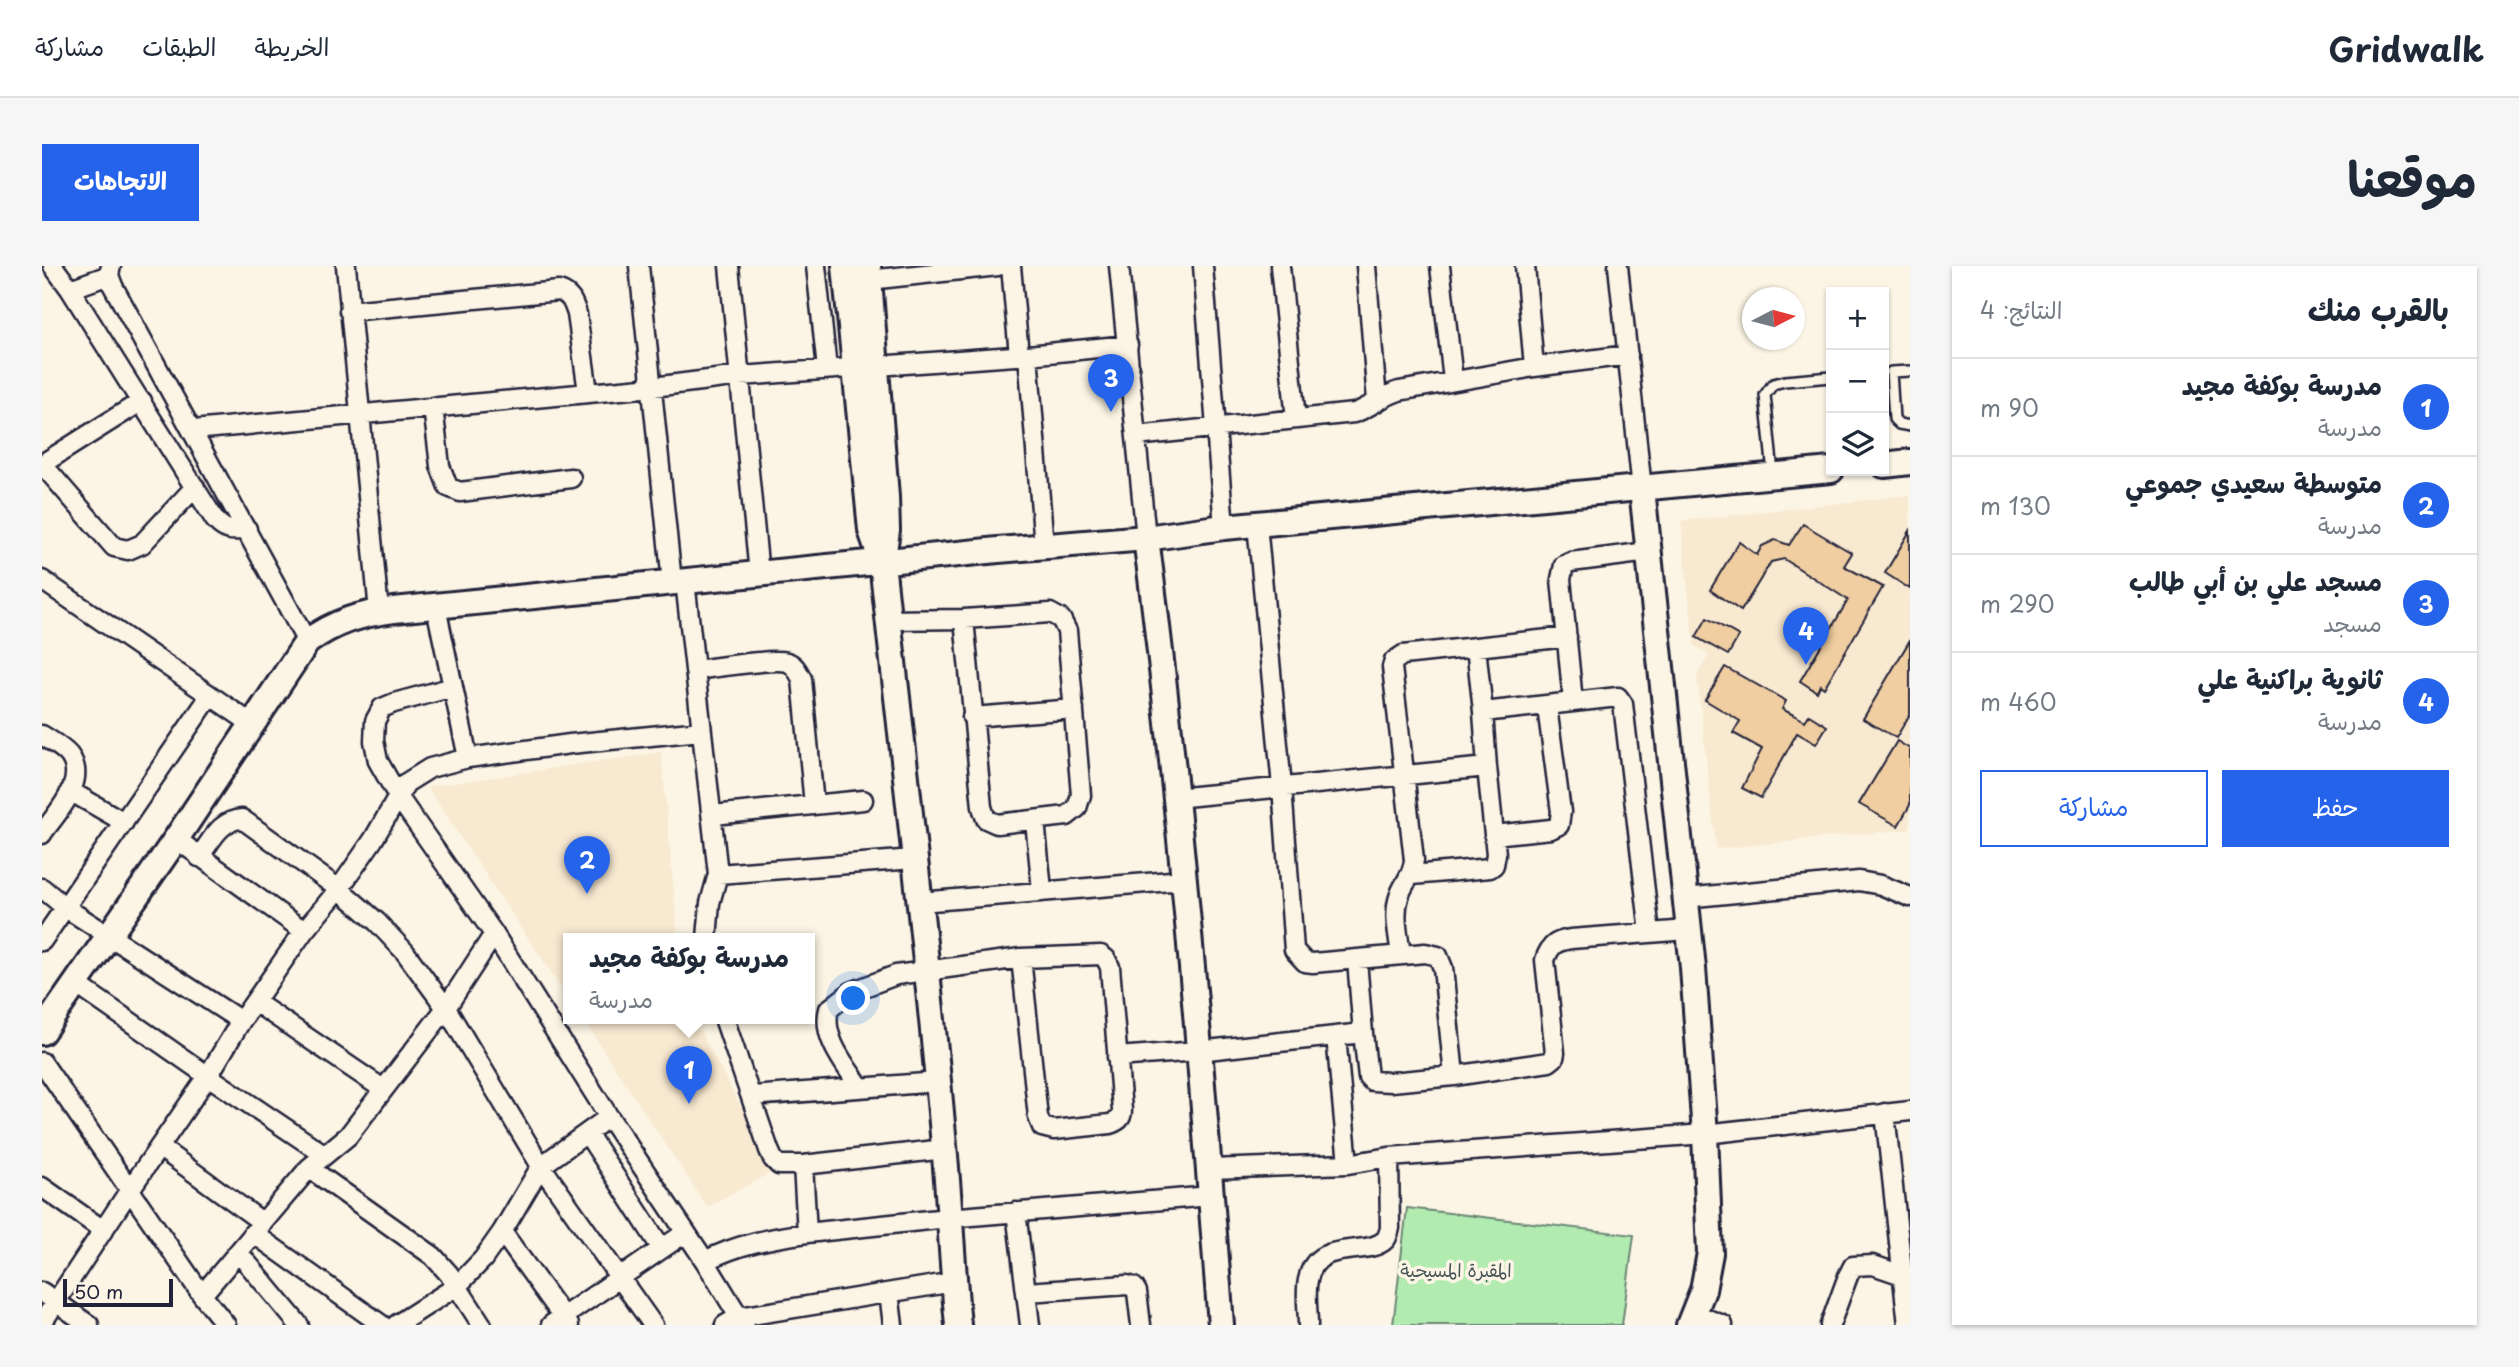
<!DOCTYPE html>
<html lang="ar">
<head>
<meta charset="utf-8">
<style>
  body { margin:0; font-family:"Playpen Sans","Playpen Sans Arabic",sans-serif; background:#f6f6f7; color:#1f2937; direction:rtl }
  .controls { position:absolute; right:21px; top:21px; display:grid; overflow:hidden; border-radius:0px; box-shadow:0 2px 5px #0004 }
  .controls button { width:63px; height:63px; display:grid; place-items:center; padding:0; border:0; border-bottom:2px solid #e0e1e3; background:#fff; color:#1f2937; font:35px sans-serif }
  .compass { position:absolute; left:1700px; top:21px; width:63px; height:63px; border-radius:50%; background:#fff; box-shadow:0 2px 5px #0004; rotate:84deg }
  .scale { position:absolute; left:21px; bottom:18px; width:110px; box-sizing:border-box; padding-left:7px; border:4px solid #22223b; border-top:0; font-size:19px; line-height:24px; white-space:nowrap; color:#22223b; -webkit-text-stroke:5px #fcf5e5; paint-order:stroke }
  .you { position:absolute; left:812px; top:733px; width:24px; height:24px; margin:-18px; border:5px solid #fff; border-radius:50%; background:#1a73e8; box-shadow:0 0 0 10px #1a73e833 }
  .badge { display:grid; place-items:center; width:46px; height:46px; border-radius:50%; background:#2563eb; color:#fff; font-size:23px; font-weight:700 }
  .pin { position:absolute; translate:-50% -58px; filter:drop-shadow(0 2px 4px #0008) }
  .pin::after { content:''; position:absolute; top:37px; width:24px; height:21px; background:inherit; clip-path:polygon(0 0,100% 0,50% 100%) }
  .popup { position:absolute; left:521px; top:667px; width:252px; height:91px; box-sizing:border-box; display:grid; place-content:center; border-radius:0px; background:#fff; filter:drop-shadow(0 2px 5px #0005); font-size:23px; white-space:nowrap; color:#747a83 }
  .popup b { font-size:26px; color:#1f2937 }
  .popup::after { content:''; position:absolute; left:50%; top:100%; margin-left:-14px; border:14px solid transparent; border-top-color:#fff }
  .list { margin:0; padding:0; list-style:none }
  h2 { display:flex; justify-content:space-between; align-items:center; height:91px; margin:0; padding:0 28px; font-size:30px }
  h2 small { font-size:23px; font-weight:400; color:#747a83 }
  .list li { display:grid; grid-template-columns:46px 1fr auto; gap:21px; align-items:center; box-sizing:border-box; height:98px; padding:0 28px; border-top:2px solid #e0e1e3 }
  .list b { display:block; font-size:26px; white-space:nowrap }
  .list p { margin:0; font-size:23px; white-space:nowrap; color:#747a83 }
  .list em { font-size:23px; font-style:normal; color:#747a83 }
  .actions { display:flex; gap:14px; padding:21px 28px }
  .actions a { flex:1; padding:16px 0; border:2px solid #2563eb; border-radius:0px; text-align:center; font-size:24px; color:#2563eb }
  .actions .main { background:#2563eb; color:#fff }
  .icon { flex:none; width:38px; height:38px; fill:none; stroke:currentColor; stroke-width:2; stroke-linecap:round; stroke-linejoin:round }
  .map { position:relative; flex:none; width:1868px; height:1059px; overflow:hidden; direction:ltr; border-radius:0px }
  header { display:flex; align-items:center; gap:42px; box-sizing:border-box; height:98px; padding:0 35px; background:#fff; border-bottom:2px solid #e0e1e3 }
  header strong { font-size:33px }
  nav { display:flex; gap:38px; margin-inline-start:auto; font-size:24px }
  .intro { display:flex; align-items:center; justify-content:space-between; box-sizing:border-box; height:168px; padding:0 42px }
  h1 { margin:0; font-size:49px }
  .button { padding:18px 32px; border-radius:0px; background:#2563eb; color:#fff; font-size:24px; font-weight:700 }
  main { display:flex; gap:42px; padding:0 42px }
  aside { flex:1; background:#fff; border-radius:0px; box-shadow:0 2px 5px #0004 }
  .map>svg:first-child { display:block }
  .built { fill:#f8e9d1 }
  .green { fill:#b1ebaf; stroke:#6a8675; stroke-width:2 }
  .building { fill:#f0cea1; stroke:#22223b; stroke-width:2 }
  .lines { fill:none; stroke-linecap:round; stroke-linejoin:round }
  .lane-casing { stroke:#22223b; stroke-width:14 }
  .street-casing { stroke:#22223b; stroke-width:23 }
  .secondary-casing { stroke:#22223b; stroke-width:30 }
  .lane { stroke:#fcf5e5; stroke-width:9 }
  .street { stroke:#fcf5e5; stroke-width:18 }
  .secondary { stroke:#fcf5e5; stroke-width:24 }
  .labels { text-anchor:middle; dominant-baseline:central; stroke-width:7; stroke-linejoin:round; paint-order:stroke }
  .park-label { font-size:18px; fill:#465458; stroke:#fcf5e5 }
</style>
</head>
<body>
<header>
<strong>Gridwalk</strong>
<nav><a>الخريطة</a><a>الطبقات</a><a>مشاركة</a></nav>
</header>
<div class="intro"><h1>موقعنا</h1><a class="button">الاتجاهات</a></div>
<main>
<aside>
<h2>بالقرب منك<small>النتائج: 4</small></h2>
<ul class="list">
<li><span class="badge">1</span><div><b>مدرسة بوكفة مجيد</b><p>مدرسة</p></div><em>90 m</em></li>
<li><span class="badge">2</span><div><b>متوسطة سعيدي جموعي</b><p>مدرسة</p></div><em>130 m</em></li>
<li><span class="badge">3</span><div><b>مسجد علي بن أبي طالب</b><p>مسجد</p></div><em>290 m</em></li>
<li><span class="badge">4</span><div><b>ثانوية براكنية علي</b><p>مدرسة</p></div><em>460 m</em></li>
</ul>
<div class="actions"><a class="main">حفظ</a><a>مشاركة</a></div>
</aside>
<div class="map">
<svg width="1868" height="1059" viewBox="0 0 1868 1059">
  <rect width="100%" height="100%" fill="#fcf5e5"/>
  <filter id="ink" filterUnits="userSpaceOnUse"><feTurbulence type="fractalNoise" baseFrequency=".0143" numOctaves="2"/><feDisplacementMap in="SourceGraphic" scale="14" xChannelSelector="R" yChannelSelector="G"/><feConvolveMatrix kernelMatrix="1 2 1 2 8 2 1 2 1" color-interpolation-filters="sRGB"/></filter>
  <g filter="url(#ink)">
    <!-- built -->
    <path class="built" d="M1868 229V563L1674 583 1655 409 1667 389 1652 379 1639 255Z
      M619 486 636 672H526V732L385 521Z
      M540 752H651L733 904 665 941Z"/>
    <!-- green -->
    <path class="green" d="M1365 942 1592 969 1580 1059H1351Z"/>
    <!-- building -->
    <path class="building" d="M1761 258 1810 287 1802 300 1841 321 1782 422 1778 419 1775 426 1758 415 1806 334 1742 293 1729 296 1699 345 1668 324 1697 276 1715 289 1720 280 1733 274 1747 279Z
      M1868 265V323L1843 307Z
      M1665 352 1697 370 1686 389 1654 371Z
      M1868 374V448L1854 472 1821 453Z
      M1683 401 1744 435 1740 443 1763 455 1767 449 1785 460 1774 478 1755 467 1719 532 1700 522 1720 483 1691 467 1698 455 1663 434Z
      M1855 475 1868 483V539L1856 560 1817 538Z"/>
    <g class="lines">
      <!-- lane casing -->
      <g class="lane-casing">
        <path id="lane" d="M1868 105 1849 106 1852 153 1857 158 1868 160
          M1731 207 1723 129 1731 118 1743 115 1789 111"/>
      </g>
      <!-- street casing -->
      <g class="street-casing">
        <path id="street" d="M11 0 28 23 67 9
          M69 0 67 9 71 20 265 376
          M304 0 337 346
          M597 0 630 316
          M687 0 717 308
          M774 0 785 103
          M969 0 977 89
          M1077 0 1104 272
          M1161 0 1182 261
          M1238 0 1254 153
          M1324 0 1335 135
          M1398 0 1411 114
          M1483 0 1492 101
          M1576 0 1600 223
          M827 14 956 0
          M28 23 173 254C183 265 189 266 205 263
          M307 45 517 25C529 29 531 36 535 48L546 126
          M986 89 1002 280
          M391 141 398 200 406 221 418 226 529 212
          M151 164 611 121 698 110 986 89 1086 79
          M1094 170 1312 147C1328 142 1340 130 1357 125L1492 101 1586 89
          M0 198 72 281 86 284 100 278 153 221
          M0 198 100 135
          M1215 258 1240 521 1252 684 1263 696 1271 697 1383 687 1396 690 1401 702 1412 810
          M0 314 210 458
          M643 315 676 608 668 637 665 672
          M394 341 426 492
          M847 354 922 353 1008 347 1019 353 1025 365 1039 529 1035 542 1025 550 955 558 944 553 940 541 922 353
          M1434 381 1441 446
          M653 404C672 402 730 392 745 396 753 398 756 406 760 413L772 539
          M411 421 352 437 340 442 333 455 332 475 336 495 357 532 452 668 567 851 663 995 702 1059
          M1531 436 1576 431 1581 438 1608 667
          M930 451 1032 443
          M0 469C9 475 20 481 27 489 47 515 14 547 0 568
          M28 525 82 556
          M1133 532 1445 501 1441 446 1531 436 1519 313 1522 299 1529 296 1606 286
          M671 549 821 534
          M993 555 1000 624
          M1452 569 1509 563 1517 559 1519 546 1505 441
          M134 573 262 665
          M157 591C170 574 178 554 200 553L297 623 335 656 363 686 404 742 499 900 611 1059
          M676 608 872 593
          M1370 609 1448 602 1452 599 1454 588 1445 501
          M0 622 24 642 199 755
          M1643 632 1817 615 1839 619 1868 631
          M878 636 1141 614
          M0 675 168 430
          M1359 689C1357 671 1351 649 1357 631 1361 617 1371 610 1372 594L1350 401 1352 395 1361 389 1525 371
          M34 718 166 810 283 889
          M213 736 341 823
          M682 752 727 884 731 893 737 899H761L903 883
          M1321 767 1326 811 1330 815 1349 816 1412 810 1507 796 1512 792 1513 787 1503 694C1508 679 1514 675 1529 673L1646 664
          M1294 770 1306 898
          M1075 791 1156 785 1321 767 1315 694
          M0 796 160 1029 184 1059
          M818 821C804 800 779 771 787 743L809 726 854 709 979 692 1059 689 1064 693 1068 701 1080 844C1080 853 1076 855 1068 858L1012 864 1000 861 996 851 979 692
          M710 830 896 816
          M1843 847 1866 1059
          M545 867 620 983
          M117 881 220 956
          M267 902 391 990 407 1008 440 1059
          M1168 903 1306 898 1347 891 1663 868 1868 845
          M0 921 61 964
          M974 946 988 1059
          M460 966 527 1059
          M211 967 340 1059
          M765 967 906 952 1169 930
          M196 986 257 1059
          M663 995C696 978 729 972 765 967L761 899
          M0 1026 47 1059
          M985 1026 1085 1019 1092 1021 1095 1026 1099 1059
          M847 1027 851 1059
          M160 1029 267 902 306 870 404 742 452 668
          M1652 1048 1681 1059
          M0 1057 89 922 166 810 199 755 262 665 297 623 331 574 364 517 388 502 426 492 528 478 659 465
          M354 1059 415 1020 441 993 460 966 499 900 567 851
          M509 1059 643 967
          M683 1059 697 1051 912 1016
          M1266 1059C1266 1045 1263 1028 1266 1014 1274 970 1325 993 1344 973 1345 972 1348 963 1348 962L1347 891
          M1788 1059 1806 1010 1811 1000 1831 999 1860 1009"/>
      </g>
      <!-- secondary casing -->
      <g class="secondary-casing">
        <path id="secondary" d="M803 0 829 264 840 296C861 490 885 685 902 880 908 939 910 999 916 1059
          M826 0 844 231 845 264 842 285
          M1842 199 1868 196
          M1600 223 1651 702 1663 868 1668 987 1661 1024 1647 1059
          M1104 272C1138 533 1159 797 1179 1059
          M0 766 134 573 265 376C292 356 318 348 352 344L956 284 1104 272 1182 261 1789 204"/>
      </g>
      <!-- lane -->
      <use href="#lane" class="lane"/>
      <!-- street -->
      <use href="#street" class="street"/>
      <!-- secondary -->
      <use href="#secondary" class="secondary"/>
    </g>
  </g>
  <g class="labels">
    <!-- park labels -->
    <g class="park-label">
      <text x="1414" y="1003">المقبرة المسيحية</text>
    </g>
  </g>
</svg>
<div class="controls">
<button>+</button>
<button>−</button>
<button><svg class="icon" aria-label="layers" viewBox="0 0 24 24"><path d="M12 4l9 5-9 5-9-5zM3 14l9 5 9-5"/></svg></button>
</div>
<svg class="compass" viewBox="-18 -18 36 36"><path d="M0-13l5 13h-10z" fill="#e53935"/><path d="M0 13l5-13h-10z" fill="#747a83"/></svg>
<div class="scale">50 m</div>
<div class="you"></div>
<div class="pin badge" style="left:647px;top:838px">1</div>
<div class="popup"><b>مدرسة بوكفة مجيد</b>مدرسة</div>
<div class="pin badge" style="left:545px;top:628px">2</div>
<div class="pin badge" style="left:1069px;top:146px">3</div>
<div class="pin badge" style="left:1764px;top:399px">4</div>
</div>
</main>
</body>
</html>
